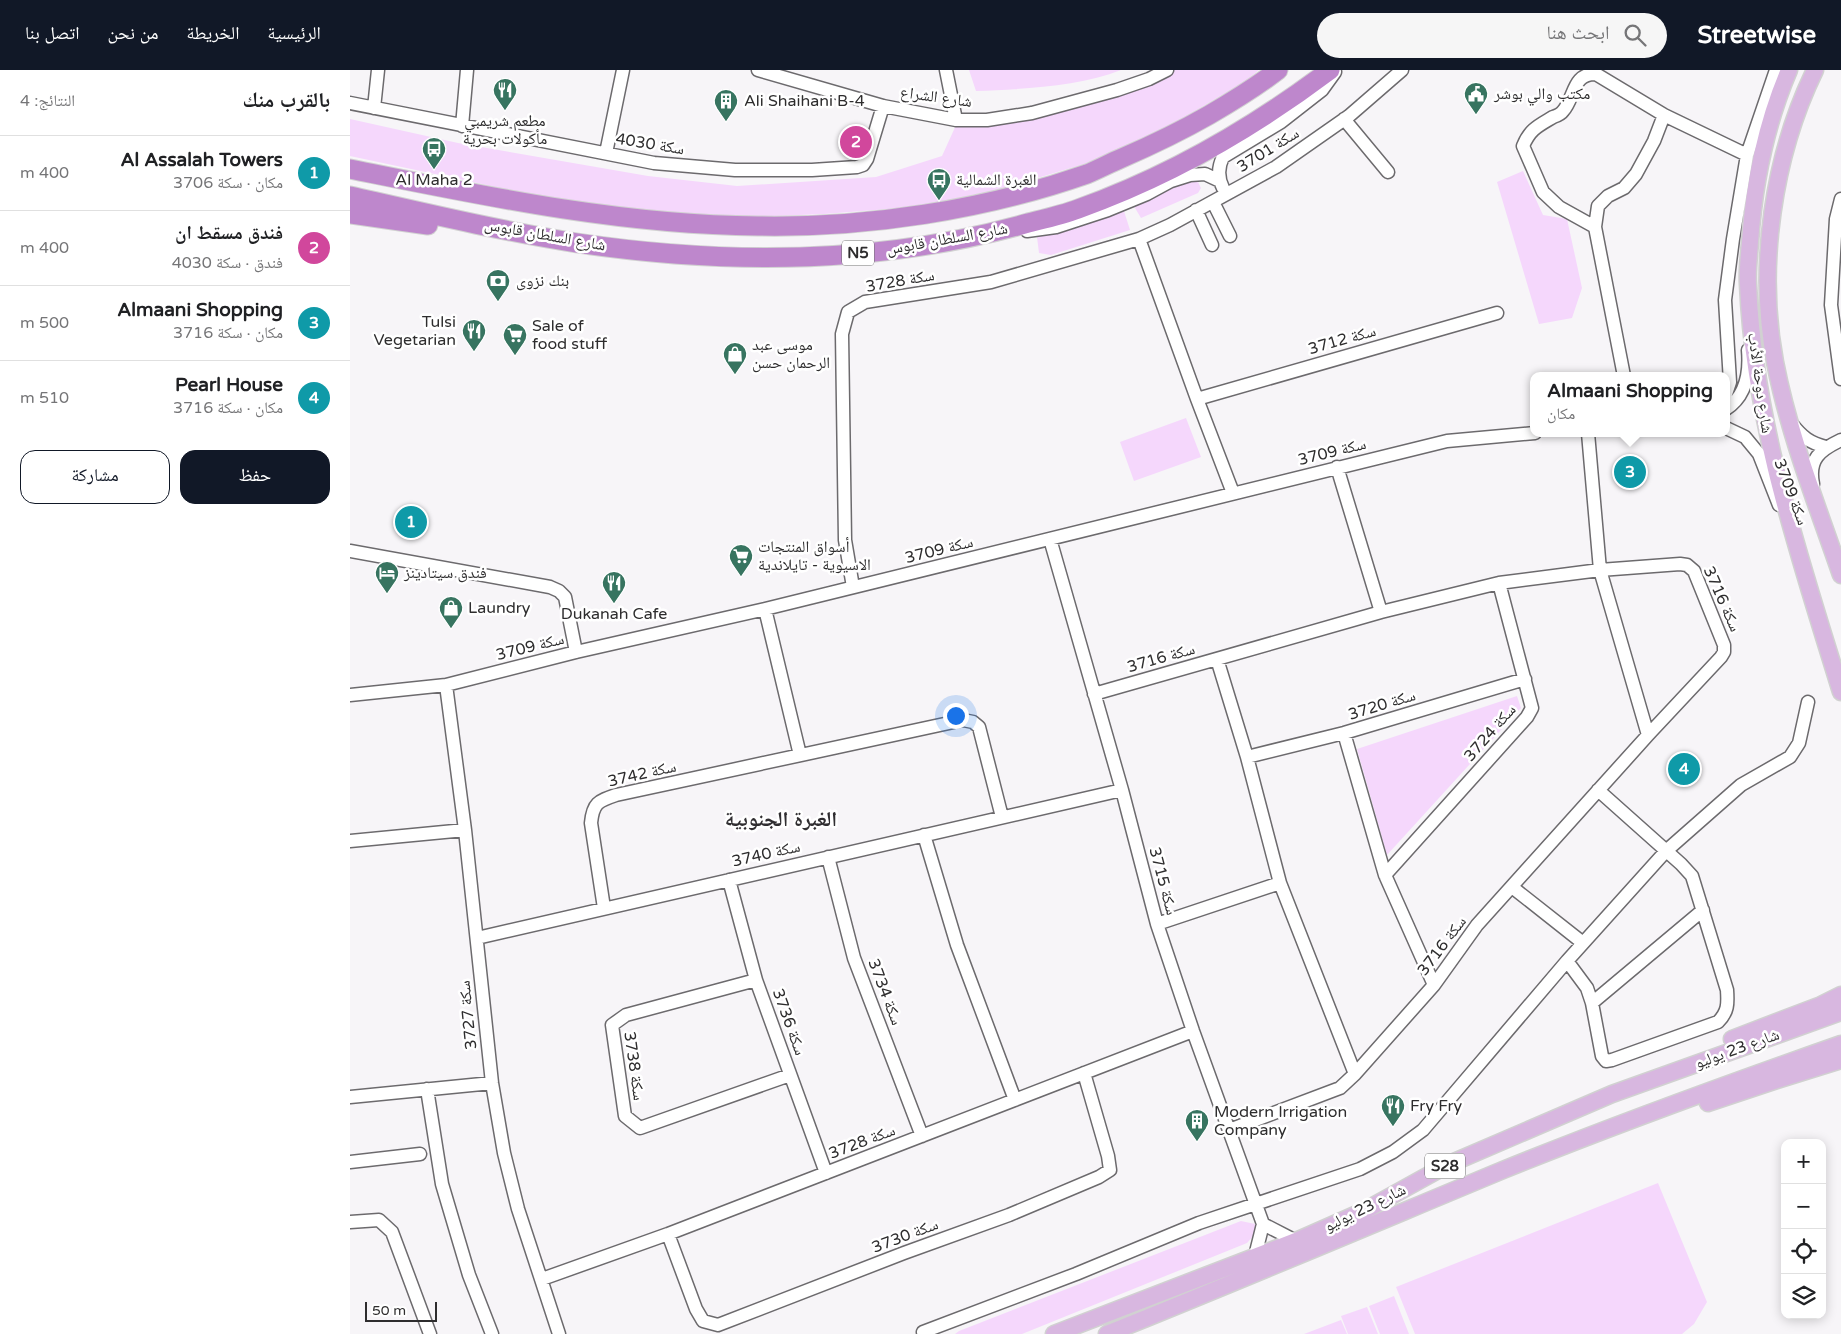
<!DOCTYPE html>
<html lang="ar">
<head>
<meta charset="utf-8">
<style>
  body { margin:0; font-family:"Varela Round","Noto Naskh Arabic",sans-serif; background:#f6f6f6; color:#202124; direction:rtl }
  .controls { position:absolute; right:15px; bottom:15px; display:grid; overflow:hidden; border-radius:10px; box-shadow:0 2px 12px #0003 }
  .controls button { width:45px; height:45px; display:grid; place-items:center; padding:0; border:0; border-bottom:1px solid #e0e0e0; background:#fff; color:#202124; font:25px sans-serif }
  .scale { position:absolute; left:15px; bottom:12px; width:72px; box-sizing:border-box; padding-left:5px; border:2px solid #2e2d2e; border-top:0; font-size:14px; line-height:18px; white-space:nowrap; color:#2e2d2e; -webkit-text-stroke:4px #fff; paint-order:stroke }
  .you { position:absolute; left:605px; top:645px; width:18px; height:18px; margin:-12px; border:4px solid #fff; border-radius:50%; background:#1a73e8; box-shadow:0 0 0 8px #1a73e833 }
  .badge { display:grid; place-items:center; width:32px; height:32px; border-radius:50%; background:#111827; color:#fff; font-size:16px; font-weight:700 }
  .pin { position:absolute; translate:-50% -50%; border:2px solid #fff; box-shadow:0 1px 5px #0006 }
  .popup { position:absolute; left:1180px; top:302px; width:200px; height:65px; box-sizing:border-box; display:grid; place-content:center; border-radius:10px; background:#fff; filter:drop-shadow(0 1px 4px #0005); font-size:16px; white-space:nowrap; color:#757577 }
  .popup b { font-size:19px; color:#202124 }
  .popup::after { content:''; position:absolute; left:50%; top:100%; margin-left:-10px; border:10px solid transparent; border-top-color:#fff }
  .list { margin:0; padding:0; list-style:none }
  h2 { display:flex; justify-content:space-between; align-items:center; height:65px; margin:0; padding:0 20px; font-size:21px }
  h2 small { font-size:16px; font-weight:400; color:#757577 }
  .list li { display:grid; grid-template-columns:32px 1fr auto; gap:15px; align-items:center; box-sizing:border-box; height:75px; padding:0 20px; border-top:1px solid #e0e0e0 }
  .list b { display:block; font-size:19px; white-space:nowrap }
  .list p { margin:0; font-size:16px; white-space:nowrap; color:#757577 }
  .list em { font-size:16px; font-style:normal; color:#757577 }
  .actions { display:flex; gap:10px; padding:15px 20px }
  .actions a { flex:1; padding:11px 0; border:1px solid #111827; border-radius:15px; text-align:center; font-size:18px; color:#111827 }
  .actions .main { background:#111827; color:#fff }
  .icon { flex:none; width:28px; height:28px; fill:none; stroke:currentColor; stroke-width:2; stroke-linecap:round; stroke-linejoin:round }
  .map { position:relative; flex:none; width:1491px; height:1264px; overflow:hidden; direction:ltr }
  header { display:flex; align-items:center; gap:30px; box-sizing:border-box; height:70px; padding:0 25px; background:#111827; color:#fff }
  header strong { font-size:24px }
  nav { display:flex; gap:28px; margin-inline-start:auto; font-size:18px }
  .search { width:350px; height:45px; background:#f6f6f6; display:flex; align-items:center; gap:12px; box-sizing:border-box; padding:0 18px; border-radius:28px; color:#757577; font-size:19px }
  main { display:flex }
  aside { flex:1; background:#fff }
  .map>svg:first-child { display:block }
  .green { fill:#f5d7fc }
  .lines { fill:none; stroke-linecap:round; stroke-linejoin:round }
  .minor-casing { stroke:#6c6a6d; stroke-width:15 }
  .major-casing { stroke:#d1d1d1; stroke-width:19 }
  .highway-casing { stroke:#d1d1d1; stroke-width:21 }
  .minor { stroke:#fff; stroke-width:12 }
  .major { stroke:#d8b7e0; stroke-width:16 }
  .highway { stroke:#be87cc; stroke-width:19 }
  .labels { text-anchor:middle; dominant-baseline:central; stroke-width:5; stroke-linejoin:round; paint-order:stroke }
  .shield { fill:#fff; stroke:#6d6c6d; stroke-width:1 }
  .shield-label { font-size:15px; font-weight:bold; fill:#2e2d2e }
  .poi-label { font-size:16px; fill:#2e2d2e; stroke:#fff; text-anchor:start }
  .street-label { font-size:16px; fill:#2e2d2e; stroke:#fff }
  .district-label { font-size:21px; font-weight:bold; fill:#302e31; stroke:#fff }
</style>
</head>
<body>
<header>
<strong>Streetwise</strong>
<div class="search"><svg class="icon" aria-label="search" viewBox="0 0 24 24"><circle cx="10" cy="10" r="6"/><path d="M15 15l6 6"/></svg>ابحث هنا</div>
<nav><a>الرئيسية</a><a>الخريطة</a><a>من نحن</a><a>اتصل بنا</a></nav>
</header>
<main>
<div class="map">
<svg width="1491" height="1264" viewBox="0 0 1491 1264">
  <rect width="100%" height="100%" fill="#f7f5f8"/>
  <!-- green -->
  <path class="green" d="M619 0H771C729 17 671 19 626 21Z
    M825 0H909L896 11 820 56 734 94 651 119 564 137 474 144 374 148 221 133 0 86V49L108 73 298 106 387 116 526 107 592 86 607 53 801 12Z
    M1173 101 1193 145 1217 149 1232 218 1222 248 1189 254 1147 112Z
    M838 110 848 112 851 118 848 123 791 148 782 133Z
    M773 138 780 160 701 185 689 183 687 167Z
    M836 348 851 387 784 411 770 372Z
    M1167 626 1171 638 1037 785 1007 679Z
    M1308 1113 1357 1232 1344 1254 1332 1264H1065L1046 1217Z
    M891 1151 905 1154 904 1165 897 1173 672 1264H605L609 1261Z
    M1044 1226 1059 1264H1030L1019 1236Z
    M1017 1237 1028 1264H998L991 1246Z
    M991 1250 997 1264H954Z"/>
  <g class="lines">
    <!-- minor casing -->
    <g class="minor-casing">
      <path id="minor" d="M408 0 533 36 606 50H637L682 43 767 20 799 9 817 0
        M596 0 606 50
        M0 33 304 93 385 100H462L507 97 513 95 517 89 533 36
        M24 38 28 0
        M994 49 1038 102
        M112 56 117 0
        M256 83 273 0
        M873 118C868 108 868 97 873 87L931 52 972 20 985 2
        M1491 129 1486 149 1481 235 1491 309
        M863 132 880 166
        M846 140 862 175
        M1245 157 1209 137 1193 122 1173 76C1180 59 1188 56 1203 47 1206 46 1211 44 1213 41 1225 28 1222 3 1246 4L1314 45 1397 85
        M677 161 706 157 758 140 797 124 821 111 840 105 855 104 870 111
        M789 169 847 329 883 423
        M1274 306 1245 157 1248 136 1258 126 1274 118 1286 104 1304 71 1314 45
        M1376 324 1380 312 1375 230 1383 169 1397 85 1426 0
        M847 329 1147 243
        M1376 339C1396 326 1400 303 1398 280
        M1442 354C1452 367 1460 373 1476 377
        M1376 358 1395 367 1409 384 1429 435
        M1238 363 1250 500 1298 665
        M987 397 1031 542
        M1463 414C1458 389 1470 380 1491 370
        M700 469 772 720 807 854 843 961 913 1154 905 1186
        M0 481 200 517 209 521 215 527 226 582
        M503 517 495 470 492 264 498 242 515 232 641 212 789 169 820 155 926 97 999 46 1052 0
        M415 539 450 685
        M867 589 897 687 930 813 1005 1004
        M96 615 115 760 142 1013 154 1083 168 1139 209 1264
        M744 624 1031 542 1149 513 1250 500 1330 494 1337 495 1344 501 1374 575V582L1371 587 1298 665 1127 855 1084 915 1005 1004 990 1018 982 1021 879 1060
        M0 625 96 615 226 582 415 539 1097 371 1185 363
        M994 663 1035 805 1084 915
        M897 687 994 663 1175 609
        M574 765 607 875 665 1030
        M0 771 115 760
        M478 787 504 888 572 1066
        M1035 805 1177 647 1182 638 1149 513
        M379 810 406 910 476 1103
        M1162 817 1233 873
        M254 838 241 753C243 733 248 731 266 725L613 650 623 652 629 657 652 747
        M807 854 930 813
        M127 868 772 720
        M1217 891 1237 918 1242 933 1353 840
        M406 910 276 945 262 955 275 1046 290 1058 440 1005
        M1242 933 1252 986 1256 991 1262 990 1368 952C1378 942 1378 934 1377 920L1342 806 1331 794 1248 720
        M77 1019 92 1114 119 1205 142 1264
        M0 1027 142 1013
        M0 1092 70 1084
        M0 1152 29 1150 42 1162 80 1264
        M913 1154 946 1171
        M318 1164 346 1239 353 1251 368 1255 554 1183 659 1145 749 1107 760 1100 758 1086 734 1003
        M192 1209 318 1164 843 961
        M574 1264 573 1262 726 1204 849 1153 1010 1099 1043 1082 1073 1060 1217 891 1316 781 1391 715 1440 687 1449 673 1458 632"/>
    </g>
    <!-- major casing -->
    <g class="major-casing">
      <path id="major" d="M1439 0C1415 56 1404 112 1400 172 1399 186 1397 200 1398 214 1404 355 1450 488 1491 622
        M1465 0C1423 86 1407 197 1425 292 1439 365 1467 435 1491 505
        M1382 969 1471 935 1491 925
        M1358 1033 1427 1010 1491 990
        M704 1264 946 1171 1014 1141 1097 1095 1262 1024 1491 942
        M757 1264C889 1211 1021 1155 1153 1100 1264 1055 1377 1014 1491 974"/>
    </g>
    <!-- highway casing -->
    <g class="highway-casing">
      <path id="highway" d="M0 99C134 126 270 155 408 156 517 158 634 140 737 104 749 99 760 93 772 88 802 75 831 61 859 45 883 31 906 17 928 0
        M0 126C75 143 151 161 227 173 376 195 533 194 678 153 694 149 712 145 728 139 818 107 903 58 980 0
        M0 144 78 155"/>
    </g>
    <!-- minor -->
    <use href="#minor" class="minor"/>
    <!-- major -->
    <use href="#major" class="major"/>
    <!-- highway -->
    <use href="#highway" class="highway"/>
  </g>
  <!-- icons -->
  <defs>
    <g id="restaurant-pin" transform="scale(1.25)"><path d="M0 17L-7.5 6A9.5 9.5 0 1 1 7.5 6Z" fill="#377460" stroke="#fff"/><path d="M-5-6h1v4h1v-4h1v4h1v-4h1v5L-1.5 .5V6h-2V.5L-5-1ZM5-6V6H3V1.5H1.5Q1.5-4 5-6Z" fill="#fff"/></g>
    <g id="civic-pin" transform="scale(1.25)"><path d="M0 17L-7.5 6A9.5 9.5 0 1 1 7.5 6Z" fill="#377460" stroke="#fff"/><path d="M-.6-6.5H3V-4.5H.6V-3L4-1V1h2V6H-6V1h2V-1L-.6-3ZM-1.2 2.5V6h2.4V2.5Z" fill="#fff"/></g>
    <g id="building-pin" transform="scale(1.25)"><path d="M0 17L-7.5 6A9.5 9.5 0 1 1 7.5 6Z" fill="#377460" stroke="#fff"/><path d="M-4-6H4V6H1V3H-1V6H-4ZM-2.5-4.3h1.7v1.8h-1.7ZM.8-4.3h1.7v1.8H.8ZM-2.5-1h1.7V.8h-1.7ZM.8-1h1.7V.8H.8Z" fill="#fff"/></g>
    <g id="bus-pin" transform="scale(1.25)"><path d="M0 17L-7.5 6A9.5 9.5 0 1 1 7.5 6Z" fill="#377460" stroke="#fff"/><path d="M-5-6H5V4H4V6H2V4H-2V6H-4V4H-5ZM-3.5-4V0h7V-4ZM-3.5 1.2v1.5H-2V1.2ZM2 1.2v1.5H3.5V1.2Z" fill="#fff"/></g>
    <g id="bank-pin" transform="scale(1.25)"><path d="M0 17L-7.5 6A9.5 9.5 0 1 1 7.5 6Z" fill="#377460" stroke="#fff"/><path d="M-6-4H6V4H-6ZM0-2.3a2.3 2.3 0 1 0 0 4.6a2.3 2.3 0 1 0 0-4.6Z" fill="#fff"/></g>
    <g id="supermarket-pin" transform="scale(1.25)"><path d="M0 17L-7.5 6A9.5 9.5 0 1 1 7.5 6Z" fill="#377460" stroke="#fff"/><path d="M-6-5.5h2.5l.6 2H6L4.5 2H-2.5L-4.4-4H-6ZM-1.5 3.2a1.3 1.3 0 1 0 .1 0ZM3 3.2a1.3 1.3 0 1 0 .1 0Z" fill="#fff"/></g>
    <g id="shop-pin" transform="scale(1.25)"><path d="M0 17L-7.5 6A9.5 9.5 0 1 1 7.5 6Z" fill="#377460" stroke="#fff"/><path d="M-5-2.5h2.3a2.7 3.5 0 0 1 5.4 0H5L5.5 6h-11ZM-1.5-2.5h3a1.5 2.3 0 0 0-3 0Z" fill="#fff"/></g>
    <g id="hotel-pin" transform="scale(1.25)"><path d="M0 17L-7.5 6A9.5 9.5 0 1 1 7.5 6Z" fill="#377460" stroke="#fff"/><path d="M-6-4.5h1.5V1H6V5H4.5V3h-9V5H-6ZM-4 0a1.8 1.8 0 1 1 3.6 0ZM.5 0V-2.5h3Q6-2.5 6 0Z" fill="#fff"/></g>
  </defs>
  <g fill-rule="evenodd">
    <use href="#restaurant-pin" x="155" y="20"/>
    <use href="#civic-pin" x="1126" y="24"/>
    <use href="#building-pin" x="376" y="31"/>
    <use href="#bus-pin" x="84" y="79"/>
    <use href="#bus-pin" x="589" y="110"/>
    <use href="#bank-pin" x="148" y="211"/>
    <use href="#restaurant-pin" x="124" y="261"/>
    <use href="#supermarket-pin" x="165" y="265"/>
    <use href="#shop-pin" x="385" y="284"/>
    <use href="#supermarket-pin" x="391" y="486"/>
    <use href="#hotel-pin" x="37" y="503"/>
    <use href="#restaurant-pin" x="264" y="513"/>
    <use href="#shop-pin" x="101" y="538"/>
    <use href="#restaurant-pin" x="1043" y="1036"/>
    <use href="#building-pin" x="847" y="1051"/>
  </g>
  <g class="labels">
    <!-- shield labels -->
    <g class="shield">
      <rect x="492" y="170.5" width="32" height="25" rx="4"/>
      <rect x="1075" y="1083.5" width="40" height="25" rx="4"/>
    </g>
    <g class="shield-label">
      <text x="508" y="183">N5</text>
      <text x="1095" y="1096">S28</text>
    </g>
    <!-- poi labels -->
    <g class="poi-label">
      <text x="1144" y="24">مكتب والي بوشر</text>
      <text x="394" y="31">Ali Shaihani B-4</text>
      <text x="155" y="51" text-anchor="middle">مطعم شريمبي<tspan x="155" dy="18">مأكولات بحرية</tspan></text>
      <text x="84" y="110" text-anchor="middle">Al Maha 2</text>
      <text x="606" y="110">الغبرة الشمالية</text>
      <text x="166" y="211">بنك نزوى</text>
      <text x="106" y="252" text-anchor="end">Tulsi<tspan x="106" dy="18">Vegetarian</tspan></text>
      <text x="182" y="256">Sale of<tspan x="182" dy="18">food stuff</tspan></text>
      <text x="402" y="275">موسى عبد<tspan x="402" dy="18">الرحمان حسن</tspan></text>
      <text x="408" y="477">أسواق المنتجات<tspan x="408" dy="18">الاسيوية - تايلاندية</tspan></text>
      <text x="54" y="503">فندق سيتادينز</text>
      <text x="118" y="538">Laundry</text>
      <text x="264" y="544" text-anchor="middle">Dukanah Cafe</text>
      <text x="1060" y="1036">Fry Fry</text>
      <text x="864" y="1042">Modern Irrigation<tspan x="864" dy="18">Company</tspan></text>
    </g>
    <!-- street labels -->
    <g class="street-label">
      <text transform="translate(586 27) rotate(8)">شارع الشراع</text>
      <text transform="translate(300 74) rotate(9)">سكة 4030</text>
      <text transform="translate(918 80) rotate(-32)">سكة 3701</text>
      <text transform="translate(195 165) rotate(10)">شارع السلطان قابوس</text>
      <text transform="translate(597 169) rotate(-10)">شارع السلطان قابوس</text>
      <text transform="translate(550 211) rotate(-10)">سكة 3728</text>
      <text transform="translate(992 270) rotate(-16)">سكة 3712</text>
      <text transform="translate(1410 313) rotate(82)">شارع دوحة الأدب</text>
      <text transform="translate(982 382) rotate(-14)">سكة 3709</text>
      <text transform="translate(1441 422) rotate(69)">سكة 3709</text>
      <text transform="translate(589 480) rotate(-14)">سكة 3709</text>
      <text transform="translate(1372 529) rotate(66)">سكة 3716</text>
      <text transform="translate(180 577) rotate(-14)">سكة 3709</text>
      <text transform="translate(811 588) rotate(-16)">سكة 3716</text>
      <text transform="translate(1032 635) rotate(-17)">سكة 3720</text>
      <text transform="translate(1140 663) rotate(-49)">سكة 3724</text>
      <text transform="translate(292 704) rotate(-13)">سكة 3742</text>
      <text transform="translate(416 784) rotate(-13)">سكة 3740</text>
      <text transform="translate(813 811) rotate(75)">سكة 3715</text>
      <text transform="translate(1092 876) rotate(-53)">سكة 3716</text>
      <text transform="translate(535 922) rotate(69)">سكة 3734</text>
      <text transform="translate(118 945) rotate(-96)">سكة 3727</text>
      <text transform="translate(439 952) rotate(70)">سكة 3736</text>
      <text transform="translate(1387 979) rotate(-20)">شارع 23 يوليو</text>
      <text transform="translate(284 996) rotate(82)">سكة 3738</text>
      <text transform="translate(512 1072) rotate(-21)">سكة 3728</text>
      <text transform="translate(1015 1138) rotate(-26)">شارع 23 يوليو</text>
      <text transform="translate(555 1166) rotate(-21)">سكة 3730</text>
    </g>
    <!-- district labels -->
    <g class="district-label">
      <text x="431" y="749">الغبرة الجنوبية</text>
    </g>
  </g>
</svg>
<div class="controls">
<button>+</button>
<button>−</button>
<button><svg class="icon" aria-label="locate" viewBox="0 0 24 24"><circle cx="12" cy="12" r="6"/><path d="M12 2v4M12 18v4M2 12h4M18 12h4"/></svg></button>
<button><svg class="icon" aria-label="layers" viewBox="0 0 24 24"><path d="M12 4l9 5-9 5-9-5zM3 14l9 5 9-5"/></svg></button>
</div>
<div class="scale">50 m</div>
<div class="you"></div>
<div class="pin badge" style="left:61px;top:452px;background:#0f9aa8">1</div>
<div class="pin badge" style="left:506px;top:72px;background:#d1479c">2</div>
<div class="pin badge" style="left:1280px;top:402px;background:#0f9aa8">3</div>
<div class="popup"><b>Almaani Shopping</b>مكان</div>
<div class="pin badge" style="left:1334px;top:699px;background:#0f9aa8">4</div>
</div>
<aside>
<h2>بالقرب منك<small>النتائج: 4</small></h2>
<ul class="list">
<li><span class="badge" style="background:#0f9aa8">1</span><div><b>Al Assalah Towers</b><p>مكان · سكة 3706</p></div><em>400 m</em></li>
<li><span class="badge" style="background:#d1479c">2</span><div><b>فندق مسقط ان</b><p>فندق · سكة 4030</p></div><em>400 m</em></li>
<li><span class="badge" style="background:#0f9aa8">3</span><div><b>Almaani Shopping</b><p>مكان · سكة 3716</p></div><em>500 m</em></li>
<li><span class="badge" style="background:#0f9aa8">4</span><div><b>Pearl House</b><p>مكان · سكة 3716</p></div><em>510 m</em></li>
</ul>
<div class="actions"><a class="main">حفظ</a><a>مشاركة</a></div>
</aside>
</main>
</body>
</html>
